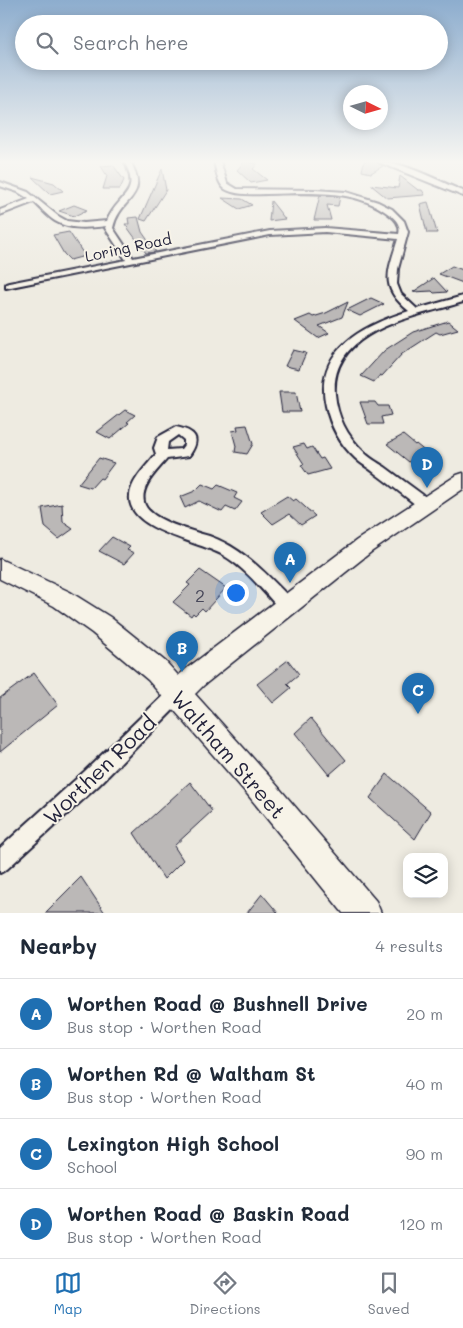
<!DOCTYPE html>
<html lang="en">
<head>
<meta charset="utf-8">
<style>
  body { margin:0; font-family:Mali,sans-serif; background:#f2f2f3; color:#1f2937 }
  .controls { position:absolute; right:15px; bottom:15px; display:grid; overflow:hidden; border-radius:10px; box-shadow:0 2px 12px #0003 }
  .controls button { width:45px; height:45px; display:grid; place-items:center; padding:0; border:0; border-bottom:1px solid #e0e1e3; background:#fff; color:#1f2937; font:25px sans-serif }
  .compass { position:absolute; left:343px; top:85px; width:45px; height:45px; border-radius:50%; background:#fff; box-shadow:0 2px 12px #0003; rotate:95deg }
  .you { position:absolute; left:235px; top:592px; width:18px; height:18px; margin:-12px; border:4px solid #fff; border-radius:50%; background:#1a73e8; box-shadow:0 0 0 8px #1a73e833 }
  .badge { display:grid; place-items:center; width:32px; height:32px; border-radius:50%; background:#1f6fb2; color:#fff; font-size:16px; font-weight:700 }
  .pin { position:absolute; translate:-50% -41px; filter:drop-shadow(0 1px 2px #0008) }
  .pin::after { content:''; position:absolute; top:26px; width:18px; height:15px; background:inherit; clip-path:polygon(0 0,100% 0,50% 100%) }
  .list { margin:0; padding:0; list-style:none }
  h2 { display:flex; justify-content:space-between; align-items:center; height:65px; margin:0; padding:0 20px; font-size:21px }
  h2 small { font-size:16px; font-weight:400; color:#747a83 }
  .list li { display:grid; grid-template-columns:32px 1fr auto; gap:15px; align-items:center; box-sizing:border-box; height:70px; padding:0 20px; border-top:1px solid #e0e1e3 }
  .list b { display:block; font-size:19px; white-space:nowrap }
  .list p { margin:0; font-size:16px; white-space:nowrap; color:#747a83 }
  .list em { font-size:16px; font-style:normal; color:#747a83 }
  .icon { flex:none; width:28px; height:28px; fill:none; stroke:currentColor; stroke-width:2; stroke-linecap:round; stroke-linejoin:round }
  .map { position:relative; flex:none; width:463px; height:913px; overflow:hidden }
  .search { position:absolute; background:#fff; box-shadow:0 2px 12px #0003; left:15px; right:15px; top:15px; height:55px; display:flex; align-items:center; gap:12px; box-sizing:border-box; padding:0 18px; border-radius:28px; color:#747a83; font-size:19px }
  .sheet { height:345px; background:#fff }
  nav { display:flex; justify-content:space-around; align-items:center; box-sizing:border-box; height:70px; border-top:1px solid #e0e1e3; background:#fff; font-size:14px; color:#747a83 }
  nav a { display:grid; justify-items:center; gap:2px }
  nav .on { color:#1f6fb2 }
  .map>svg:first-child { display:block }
  .building { fill:#bbb8b7; stroke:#22223b }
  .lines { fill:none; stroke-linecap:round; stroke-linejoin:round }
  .minor-casing { stroke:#22223b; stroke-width:4 }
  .secondary-casing { stroke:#22223b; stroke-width:3 }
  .primary-casing { stroke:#22223b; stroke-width:3 }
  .minor { fill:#f7f3e8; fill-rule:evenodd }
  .secondary { fill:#f7f3e8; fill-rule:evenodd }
  .primary { fill:#f7f3e8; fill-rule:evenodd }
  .labels { text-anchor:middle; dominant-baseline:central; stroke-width:4; stroke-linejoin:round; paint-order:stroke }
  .far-street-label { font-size:15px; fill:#22223b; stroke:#f7f3e8 }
  .near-number-label { font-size:18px; fill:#48485a }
  .near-street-label { font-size:21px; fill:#22223b; stroke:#f7f3e8 }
</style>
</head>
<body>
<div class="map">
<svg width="463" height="913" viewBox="0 0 463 913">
  <rect width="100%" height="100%" fill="#eeebe1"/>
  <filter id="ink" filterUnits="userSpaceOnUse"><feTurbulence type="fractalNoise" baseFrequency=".02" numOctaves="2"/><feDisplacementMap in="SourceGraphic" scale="10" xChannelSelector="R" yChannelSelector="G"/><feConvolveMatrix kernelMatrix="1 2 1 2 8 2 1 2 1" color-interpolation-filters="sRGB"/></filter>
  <g filter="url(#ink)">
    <!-- building -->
    <path class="building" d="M364 161H374L383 166 371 173 362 171Z
      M244 162 257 164 253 169 267 180 251 183 237 170Z
      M113 165 124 180 120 189H103L107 176 101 166Z
      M162 169 166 190 146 221 140 219Z
      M400 176 418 190H422L425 195 387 198 371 185 398 188Z
      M32 177 54 183 63 191 50 194Z
      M320 195 340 197 338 206 327 205 331 220H314Z
      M222 198 242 199 252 205 239 209Z
      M271 201 285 219 269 221Z
      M428 202 437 233H427L420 204Z
      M74 205 87 210 74 216 59 211Z
      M138 217 142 232 156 252 146 253 125 224H129L128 218Z
      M69 232 85 256 70 260 64 254 53 235Z
      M452 266 463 270V283L439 274Z
      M434 278 447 292 434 293 432 291 413 292Z
      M371 298 384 304 360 316 347 310Z
      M348 302 342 317 319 326 329 333 318 338 295 321 310 315 313 317 326 313Z
      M448 321 458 329 440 334 436 332 402 354 382 376 380 375 374 382 361 376 385 350 413 332Z
      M293 350 306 353 299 369 285 366Z
      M279 392H296L300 412H282Z
      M360 402H375L378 406H388L391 415 381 417 383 424H368Z
      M125 410 135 415 127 422 129 423 110 439 97 432Z
      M247 425 253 444 247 454 235 452 236 446 232 431 238 430 237 426Z
      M403 435 415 445 416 444 427 453 409 462 387 444Z
      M304 444 307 449 312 447 320 459 323 458 330 469 308 475 301 465 304 464 293 447Z
      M99 458 114 463 102 479 100 478 91 488 78 484Z
      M202 484 214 489 218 485 237 493 234 498 242 502 235 511 226 507 222 512 199 501 185 508 180 497 195 491Z
      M287 496 293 501 296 499 315 516 301 525 289 514 273 524 261 512Z
      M62 504 63 522 73 529 59 539 45 527 42 508Z
      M112 537 130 547 127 550 134 553 124 564 99 551Z
      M200 570 226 588 205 611 202 608 195 615 193 613 191 616 173 602 190 585 187 583Z
      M288 660 299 674 287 684 291 688 273 703 257 684Z
      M34 673 58 705 0 752V698Z
      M311 718 346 760 329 775 295 733Z
      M387 774 431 812 415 839 370 798Z
      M190 782 212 811 174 846 183 860 164 879 134 833Z
      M81 877 105 913H45Z
      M262 894 278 913H247Z"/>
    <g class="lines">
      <!-- minor casing -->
      <g class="minor-casing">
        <path id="minor" d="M124 161H130C151 199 120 196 113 228L133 258 270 231 325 228 399 234C401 226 397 220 390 215 356 188 308 193 267 194 254 194 237 196 225 189 217 183 216 169 214 161H220L227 183 237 189 315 190 346 192 378 202 392 209 404 221 408 232 398 269 397 284 401 294 417 309 463 296V302C417 317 330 328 335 394 337 416 347 436 363 451 369 458 377 462 385 467 400 478 416 490 431 501L433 505 431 509 426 510 421 509C406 497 391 485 376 474 369 468 361 464 355 458 340 444 330 425 326 406 313 350 364 325 409 311 379 287 388 272 398 239L325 232 270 235 6 288V284L9 283 126 260 105 228 106 226C89 228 70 230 55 221 47 216 41 208 34 202L0 215V210L29 199 18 192 0 186V182L28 192 58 216 67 221 84 223 107 221C118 194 142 195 124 161Z
          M376 161C398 159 441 182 463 191V196Z
          M176 427C195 431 202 438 189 456L167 459C157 471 138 488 145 505 152 521 193 531 209 536 245 549 267 575 293 601L295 606 293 611 287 613 281 611C263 591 245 567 221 554 198 541 126 530 130 495 132 479 147 466 156 454L154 448 158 437ZM178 435 184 440V445L181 449 167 450 168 442Z
          M178 684 184 687 187 693 184 699 99 785 7 869 0 873V848L85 771 172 687Z"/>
      </g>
      <!-- secondary casing -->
      <g class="secondary-casing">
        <path id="secondary" d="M463 473V489L371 552 204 685 187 702 178 705 169 702 166 693 169 684 186 669 357 540 457 475Z"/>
      </g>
      <!-- primary casing -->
      <g class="primary-casing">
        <path id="primary" d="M0 559 70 592 110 617 166 662 268 775 376 901 381 913H343L248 795 148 680 92 633 54 606 0 579Z"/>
      </g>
      <!-- minor -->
      <use href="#minor" class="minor"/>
      <!-- secondary -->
      <use href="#secondary" class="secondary"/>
      <!-- primary -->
      <use href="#primary" class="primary"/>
    </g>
  </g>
  <!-- sky -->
  <linearGradient id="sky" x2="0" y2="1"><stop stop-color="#8dadce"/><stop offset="0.56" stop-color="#f7f6f2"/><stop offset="1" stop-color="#f7f6f2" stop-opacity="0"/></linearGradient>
  <rect width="463" height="289" fill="url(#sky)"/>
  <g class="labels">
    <!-- far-street labels -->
    <g class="far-street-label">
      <text transform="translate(128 247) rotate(-12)">Loring Road</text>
    </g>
    <!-- near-number labels -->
    <g class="near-number-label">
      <text x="200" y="595">2</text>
    </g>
    <!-- near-street labels -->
    <g class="near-street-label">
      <text transform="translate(229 754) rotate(49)">Waltham Street</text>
      <text transform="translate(99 769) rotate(-44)">Worthen Road</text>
    </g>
  </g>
</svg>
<div class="controls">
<button><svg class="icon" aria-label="layers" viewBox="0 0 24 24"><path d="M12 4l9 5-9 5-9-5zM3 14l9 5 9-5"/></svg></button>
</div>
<svg class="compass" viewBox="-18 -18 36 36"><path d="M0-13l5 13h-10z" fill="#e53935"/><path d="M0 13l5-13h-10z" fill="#747a83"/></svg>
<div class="you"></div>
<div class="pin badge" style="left:290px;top:583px">A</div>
<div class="pin badge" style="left:182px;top:672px">B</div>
<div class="pin badge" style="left:418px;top:714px">C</div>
<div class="pin badge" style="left:427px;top:488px">D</div>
<div class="search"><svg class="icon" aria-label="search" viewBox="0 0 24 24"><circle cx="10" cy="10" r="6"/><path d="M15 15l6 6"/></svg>Search here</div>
</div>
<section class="sheet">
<h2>Nearby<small>4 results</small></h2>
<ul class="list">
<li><span class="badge">A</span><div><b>Worthen Road @ Bushnell Drive</b><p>Bus stop · Worthen Road</p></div><em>20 m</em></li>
<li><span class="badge">B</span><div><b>Worthen Rd @ Waltham St</b><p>Bus stop · Worthen Road</p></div><em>40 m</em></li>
<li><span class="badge">C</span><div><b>Lexington High School</b><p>School</p></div><em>90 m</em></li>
<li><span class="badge">D</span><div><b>Worthen Road @ Baskin Road</b><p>Bus stop · Worthen Road</p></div><em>120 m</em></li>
</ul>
</section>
<nav>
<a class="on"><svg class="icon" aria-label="map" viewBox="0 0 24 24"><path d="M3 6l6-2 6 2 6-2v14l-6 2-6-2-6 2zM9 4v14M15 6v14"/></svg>Map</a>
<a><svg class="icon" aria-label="directions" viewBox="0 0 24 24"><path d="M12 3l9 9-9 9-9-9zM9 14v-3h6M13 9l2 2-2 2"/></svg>Directions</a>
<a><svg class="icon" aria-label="saved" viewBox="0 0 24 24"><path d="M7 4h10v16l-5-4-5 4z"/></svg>Saved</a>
</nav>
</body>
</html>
